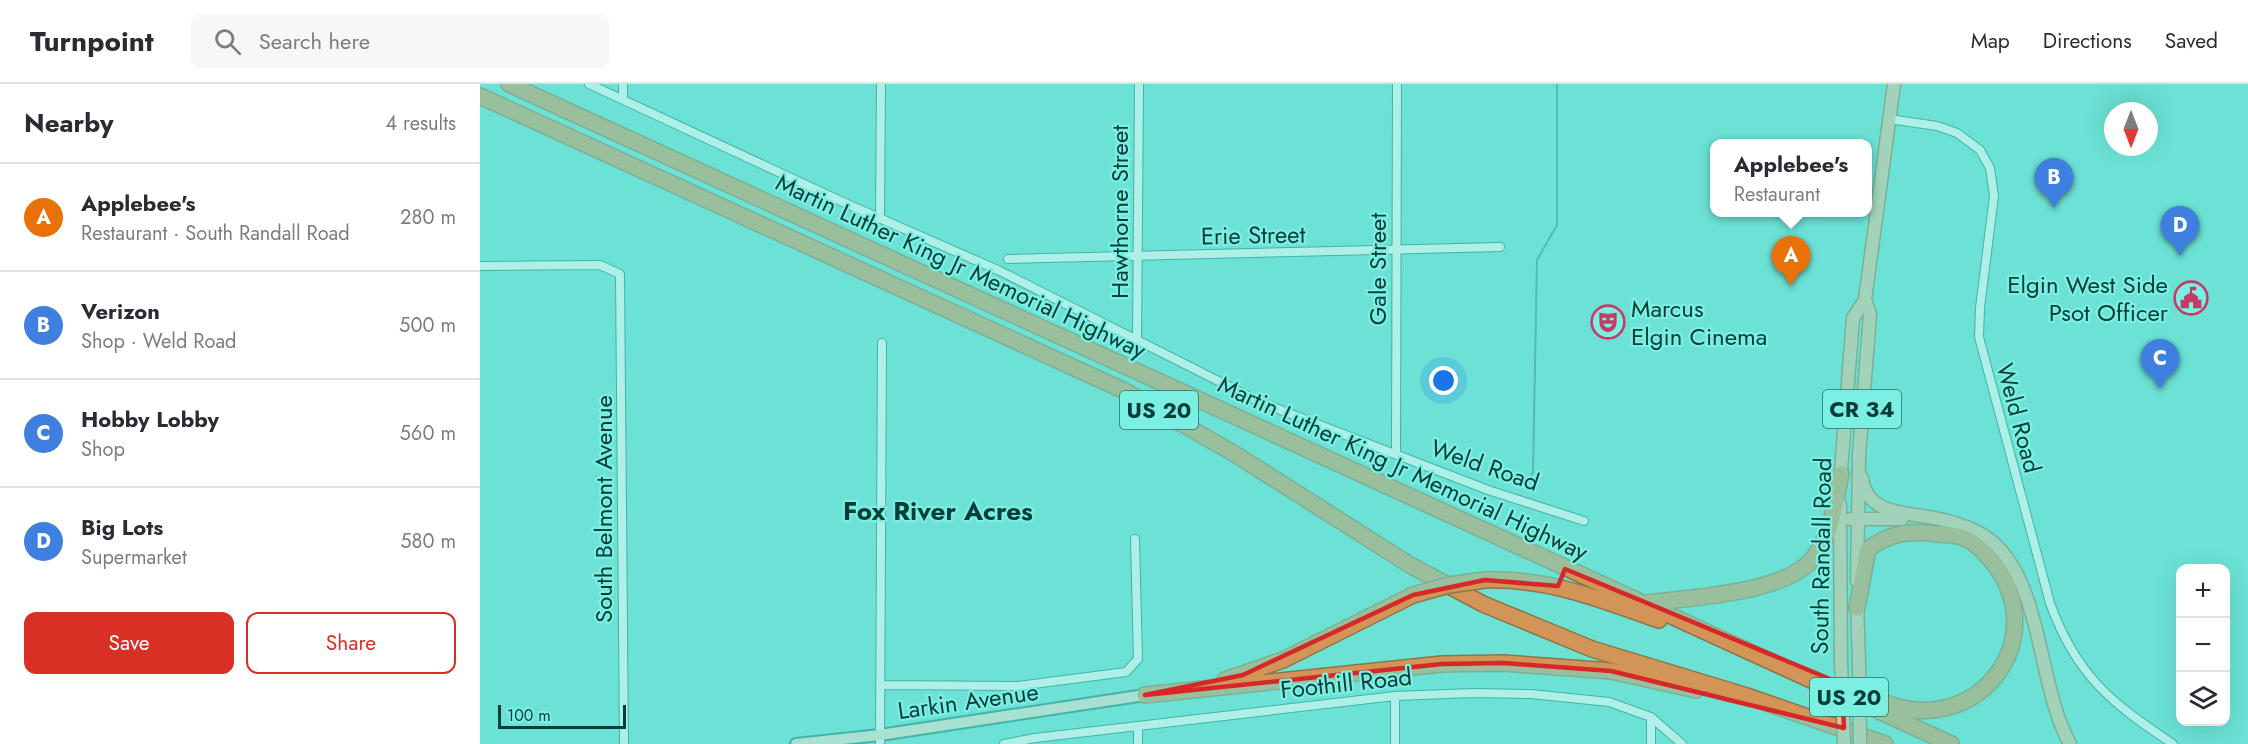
<!DOCTYPE html>
<html lang="en">
<head>
<meta charset="utf-8">
<style>
  body { margin:0; font-family:Jost,sans-serif; background:#f7f7f7; color:#2b2b33 }
  .controls { position:absolute; right:18px; bottom:18px; display:grid; overflow:hidden; border-radius:12px; box-shadow:0 6px 24px #0002 }
  .controls button { width:54px; height:54px; display:grid; place-items:center; padding:0; border:0; border-bottom:2px solid #e1e1e2; background:#fff; color:#2b2b33; font:30px sans-serif }
  .compass { position:absolute; left:1624px; top:18px; width:54px; height:54px; border-radius:50%; background:#fff; box-shadow:0 6px 24px #0002; rotate:180deg }
  .scale { position:absolute; left:18px; bottom:15px; width:128px; box-sizing:border-box; padding-left:6px; border:3px solid #053d38; border-top:0; font-size:16px; line-height:21px; white-space:nowrap; color:#053d38; -webkit-text-stroke:4px #7aefe2; paint-order:stroke }
  .you { position:absolute; left:964px; top:297px; width:21px; height:21px; margin:-15px; border:4px solid #fff; border-radius:50%; background:#1a73e8; box-shadow:0 0 0 9px #1a73e833 }
  .badge { display:grid; place-items:center; width:39px; height:39px; border-radius:50%; background:#d93025; color:#fff; font-size:20px; font-weight:700 }
  .pin { position:absolute; translate:-50% -50px; filter:drop-shadow(0 2px 3px #0008) }
  .pin::after { content:''; position:absolute; top:32px; width:21px; height:18px; background:inherit; clip-path:polygon(0 0,100% 0,50% 100%) }
  .popup { position:absolute; left:1230px; top:55px; width:162px; height:78px; box-sizing:border-box; display:grid; place-content:center; border-radius:12px; background:#fff; filter:drop-shadow(0 2px 4px #0005); font-size:20px; white-space:nowrap; color:#7c7c81 }
  .popup b { font-size:22px; color:#2b2b33 }
  .popup::after { content:''; position:absolute; left:50%; top:100%; margin-left:-12px; border:12px solid transparent; border-top-color:#fff }
  .list { margin:0; padding:0; list-style:none }
  h2 { display:flex; justify-content:space-between; align-items:center; height:78px; margin:0; padding:0 24px; font-size:26px }
  h2 small { font-size:20px; font-weight:400; color:#7c7c81 }
  .list li { display:grid; grid-template-columns:39px 1fr auto; gap:18px; align-items:center; box-sizing:border-box; height:108px; padding:0 24px; border-top:2px solid #e1e1e2 }
  .list b { display:block; font-size:22px; white-space:nowrap }
  .list p { margin:0; font-size:20px; white-space:nowrap; color:#7c7c81 }
  .list em { font-size:20px; font-style:normal; color:#7c7c81 }
  .actions { display:flex; gap:12px; padding:18px 24px }
  .actions a { flex:1; padding:14px 0; border:2px solid #d93025; border-radius:12px; text-align:center; font-size:21px; color:#d93025 }
  .actions .main { background:#d93025; color:#fff }
  .icon { flex:none; width:33px; height:33px; fill:none; stroke:currentColor; stroke-width:2; stroke-linecap:round; stroke-linejoin:round }
  .map { position:relative; flex:none; width:1768px; height:660px; overflow:hidden }
  header { display:flex; align-items:center; gap:36px; box-sizing:border-box; height:84px; padding:0 30px; background:#fff; border-bottom:2px solid #e1e1e2 }
  header strong { font-size:28px }
  nav { display:flex; gap:33px; margin-inline-start:auto; font-size:21px }
  .search { width:420px; height:54px; background:#f7f7f7; display:flex; align-items:center; gap:15px; box-sizing:border-box; padding:0 21px; border-radius:12px; color:#7c7c81; font-size:22px }
  main { display:flex }
  aside { flex:1; background:#fff }
  .map>svg:first-child { display:block }
  .lines { fill:none; stroke-linecap:round; stroke-linejoin:round }
  .stream { stroke:#2f9087; stroke-width:2 }
  .street-casing { stroke:#137970; stroke-width:10 }
  .secondary-casing { stroke:#137970; stroke-width:14 }
  .primary-casing { stroke:#8a764c; stroke-width:15 }
  .highway-casing { stroke:#8a764c; stroke-width:18 }
  .street { stroke:#fff; stroke-width:8 }
  .secondary { stroke:#f2dfcd; stroke-width:10 }
  .primary { stroke:#e4bf9a; stroke-width:12 }
  .highway { stroke:#d29557; stroke-width:15 }
  .primary-bridge-casing { stroke:#8a764c; stroke-width:15; stroke-linecap:butt }
  .highway-bridge-casing { stroke:#8a764c; stroke-width:18; stroke-linecap:butt }
  .primary-bridge { stroke:#e4bf9a; stroke-width:12 }
  .highway-bridge { stroke:#d29557; stroke-width:15 }
  .marked { fill:none; stroke:#d62828; stroke-width:4.5; stroke-linejoin:round }
  .labels { text-anchor:middle; dominant-baseline:central; stroke-width:4.5; stroke-linejoin:round; paint-order:stroke }
  .shield { fill:#7aefe2; stroke:#28726b; stroke-width:1.5 }
  .shield-label { font-size:22px; font-weight:bold; fill:#053d38 }
  .street-label { font-size:24px; fill:#053d38; stroke:#7aefe2 }
  .poi-label { font-size:24px; fill:#053d38; stroke:#7aefe2; text-anchor:end }
  .neighbourhood-label { font-size:26px; font-weight:bold; fill:#053d38; stroke:#7aefe2 }
</style>
</head>
<body>
<header>
<strong>Turnpoint</strong>
<div class="search"><svg class="icon" aria-label="search" viewBox="0 0 24 24"><circle cx="10" cy="10" r="6"/><path d="M15 15l6 6"/></svg>Search here</div>
<nav><a>Map</a><a>Directions</a><a>Saved</a></nav>
</header>
<main>
<aside>
<h2>Nearby<small>4 results</small></h2>
<ul class="list">
<li><span class="badge" style="background:#e8710a">A</span><div><b>Applebee's</b><p>Restaurant · South Randall Road</p></div><em>280 m</em></li>
<li><span class="badge" style="background:#3f7fe0">B</span><div><b>Verizon</b><p>Shop · Weld Road</p></div><em>500 m</em></li>
<li><span class="badge" style="background:#3f7fe0">C</span><div><b>Hobby Lobby</b><p>Shop</p></div><em>560 m</em></li>
<li><span class="badge" style="background:#3f7fe0">D</span><div><b>Big Lots</b><p>Supermarket</p></div><em>580 m</em></li>
</ul>
<div class="actions"><a class="main">Save</a><a>Share</a></div>
</aside>
<div class="map">
<svg width="1768" height="660" viewBox="0 0 1768 660">
  <rect width="100%" height="100%" fill="#6ce2d5"/>
  <g class="lines">
    <!-- stream -->
    <path class="stream" d="M1046 402 1053 388 1057 176 1077 141V0"/>
    <!-- street casing -->
    <g class="street-casing">
      <path id="street" d="M109 0 365 119 520 187 780 318 1008 406 1104 437
        M143 15V0
        M1409 35 1457 42 1477 49 1500 66 1510 84 1514 112 1500 224 1499 253 1570 519C1596 591 1631 619 1693 660
        M400 135 401 0
        M528 175 1020 163
        M0 182 120 181 140 190 144 660
        M657 257 659 0
        M916 370 917 0
        M400 601 538 602 646 588 658 575 655 455
        M658 642V660
        M400 660 402 259
        M524 660 555 654 915 612 994 609 1051 610 1129 618 1171 633 1202 660
        M915 660V612
        M1171 660V633"/>
    </g>
    <!-- secondary casing -->
    <g class="secondary-casing">
      <path id="secondary" d="M316 660 400 651 665 611"/>
    </g>
    <!-- primary casing -->
    <g class="primary-casing">
      <path id="primary" d="M1382 394C1387 433 1430 428 1459 435 1478 439 1502 447 1516 461 1563 507 1558 602 1590 660
        M1360 399 1373 234 1385 216
        M1360 420 1361 579
        M1370 435H1422
        M1377 497 1379 371 1390 230 1385 216 1414 0
        M1377 517 1379 580"/>
    </g>
    <!-- highway casing -->
    <g class="highway-casing">
      <path id="highway" d="M29 0 1471 660
        M0 12 645 307 755 370 930 481 1003 520 1112 565 1267 612 1405 660
        M1005 496C1069 494 1119 515 1179 536
        M1168 519C1211 513 1307 510 1334 473 1352 450 1355 418 1361 390
        M1377 524 1388 465C1410 449 1430 446 1457 450 1465 451 1476 450 1484 454 1496 458 1507 471 1515 481 1573 560 1493 657 1401 617
        M745 596 803 576 933 511
        M665 611 962 580 1024 579 1131 587 1216 606"/>
    </g>
    <!-- street -->
    <use href="#street" class="street"/>
    <!-- secondary -->
    <use href="#secondary" class="secondary"/>
    <!-- primary -->
    <use href="#primary" class="primary"/>
    <!-- highway -->
    <use href="#highway" class="highway"/>
    <!-- primary-bridge casing -->
    <g class="primary-bridge-casing">
      <path id="primary-bridge" d="M1361 579 1364 660
        M1379 580 1380 660"/>
    </g>
    <!-- highway-bridge casing -->
    <g class="highway-bridge-casing">
      <path id="highway-bridge" d="M933 511 969 501 1005 496"/>
    </g>
    <!-- primary-bridge -->
    <use href="#primary-bridge" class="primary-bridge"/>
    <!-- highway-bridge -->
    <use href="#highway-bridge" class="highway-bridge"/>
  </g>
  <!-- marked area -->
  <path d="M0 0H1768V660H0ZM1085 485 1362 600 1364 644 1131 587 1024 579 962 580 665 611 763 591 933 511 1005 496 1078 502Z" fill="#6ce2d5" fill-opacity=".55" fill-rule="evenodd"/>
  <path class="marked" d="M1085 485 1362 600 1364 644 1131 587 1024 579 962 580 665 611 763 591 933 511 1005 496 1078 502Z"/>
  <!-- icons -->
  <defs>
    <g id="civic-ring" transform="scale(1.725)"><circle r="9.5" fill="#7aefe2" stroke="#c73a67" stroke-width="1.5"/><path d="M-.6-6.5H3V-4.5H.6V-3L4-1V1h2V6H-6V1h2V-1L-.6-3ZM-1.2 2.5V6h2.4V2.5Z" fill="#c73a67"/></g>
    <g id="theatre-ring" transform="scale(1.725)"><circle r="9.5" fill="#7aefe2" stroke="#c73a67" stroke-width="1.5"/><path d="M-5-5.5Q0-4 5-5.5V0Q5 5 0 6Q-5 5-5 0ZM-3.3-2.5H-1v1.5H-3.3ZM1-2.5H3.3v1.5H1ZM-2.8 1Q0 5.5 2.8 1Z" fill="#c73a67"/></g>
  </defs>
  <g fill-rule="evenodd">
    <use href="#civic-ring" x="1711" y="214"/>
    <use href="#theatre-ring" x="1128" y="238"/>
  </g>
  <g class="labels">
    <!-- shield labels -->
    <g class="shield">
      <rect x="1343" y="306" width="78" height="38" rx="4.5"/>
      <rect x="640" y="307" width="78" height="38" rx="4.5"/>
      <rect x="1330" y="594" width="78" height="38" rx="4.5"/>
    </g>
    <g class="shield-label">
      <text x="1382" y="325">CR 34</text>
      <text x="679" y="326">US 20</text>
      <text x="1369" y="613">US 20</text>
    </g>
    <!-- street labels -->
    <g class="street-label">
      <text transform="translate(639 128) rotate(-90)">Hawthorne Street</text>
      <text transform="translate(773 151) rotate(-1)">Erie Street</text>
      <text transform="translate(481 182) rotate(25)">Martin Luther King Jr Memorial Highway</text>
      <text transform="translate(897 185) rotate(-90)">Gale Street</text>
      <text transform="translate(1539 334) rotate(75)">Weld Road</text>
      <text transform="translate(1005 381) rotate(19)">Weld Road</text>
      <text transform="translate(923 384) rotate(25)">Martin Luther King Jr Memorial Highway</text>
      <text transform="translate(123 425) rotate(-90)">South Belmont Avenue</text>
      <text transform="translate(1341 472) rotate(-89)">South Randall Road</text>
      <text transform="translate(866 599) rotate(-6)">Foothill Road</text>
      <text transform="translate(488 617) rotate(-8)">Larkin Avenue</text>
    </g>
    <!-- poi labels -->
    <g class="poi-label">
      <text x="1688" y="200">Elgin West Side<tspan x="1688" dy="28">Psot Officer</tspan></text>
      <text x="1151" y="224" text-anchor="start">Marcus<tspan x="1151" dy="28">Elgin Cinema</tspan></text>
    </g>
    <!-- neighbourhood labels -->
    <g class="neighbourhood-label">
      <text x="458" y="427">Fox River Acres</text>
    </g>
  </g>
</svg>
<div class="controls">
<button>+</button>
<button>−</button>
<button><svg class="icon" aria-label="layers" viewBox="0 0 24 24"><path d="M12 4l9 5-9 5-9-5zM3 14l9 5 9-5"/></svg></button>
</div>
<svg class="compass" viewBox="-18 -18 36 36"><path d="M0-13l5 13h-10z" fill="#e53935"/><path d="M0 13l5-13h-10z" fill="#7c7c81"/></svg>
<div class="scale">100 m</div>
<div class="you"></div>
<div class="pin badge" style="left:1311px;top:202px;background:#e8710a">A</div>
<div class="popup"><b>Applebee's</b>Restaurant</div>
<div class="pin badge" style="left:1574px;top:124px;background:#3f7fe0">B</div>
<div class="pin badge" style="left:1680px;top:305px;background:#3f7fe0">C</div>
<div class="pin badge" style="left:1700px;top:172px;background:#3f7fe0">D</div>
</div>
</main>
</body>
</html>
